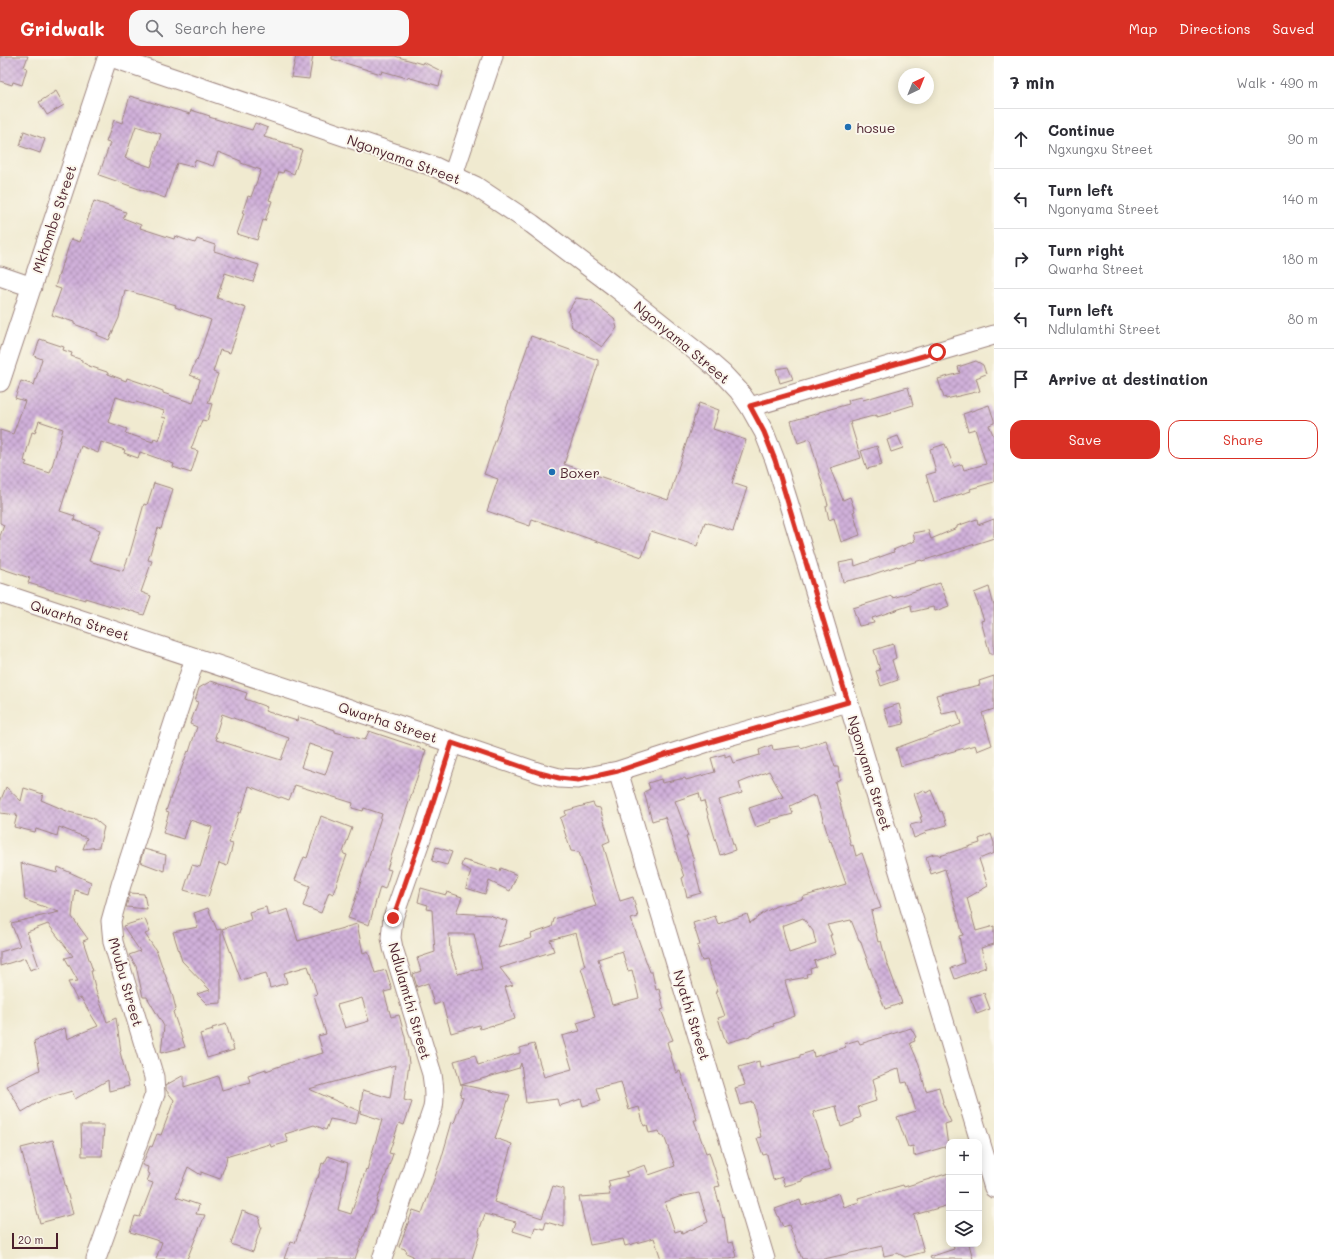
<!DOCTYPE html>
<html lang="en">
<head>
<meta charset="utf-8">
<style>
  body { margin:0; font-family:Mali,sans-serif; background:#f7f7f7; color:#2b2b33 }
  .controls { position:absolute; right:12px; bottom:12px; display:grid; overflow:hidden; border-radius:8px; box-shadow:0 2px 10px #0003 }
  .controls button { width:36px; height:36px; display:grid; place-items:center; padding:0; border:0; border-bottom:1px solid #e1e1e2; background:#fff; color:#2b2b33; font:20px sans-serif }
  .compass { position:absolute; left:898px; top:12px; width:36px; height:36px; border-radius:50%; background:#fff; box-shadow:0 2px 10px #0003; rotate:43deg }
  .scale { position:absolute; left:12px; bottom:10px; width:46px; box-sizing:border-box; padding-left:4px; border:2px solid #4a1f2b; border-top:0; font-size:11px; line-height:14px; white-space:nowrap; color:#4a1f2b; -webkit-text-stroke:3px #fbf7ec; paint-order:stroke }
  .stop { position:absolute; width:12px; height:12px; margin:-9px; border:3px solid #d93025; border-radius:50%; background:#fff }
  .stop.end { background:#d93025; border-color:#fff; box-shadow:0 1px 4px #0008 }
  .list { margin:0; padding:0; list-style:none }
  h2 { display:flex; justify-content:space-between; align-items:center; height:52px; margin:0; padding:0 16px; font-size:17px }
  h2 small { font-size:13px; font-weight:400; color:#7c7c81 }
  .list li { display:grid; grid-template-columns:26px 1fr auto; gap:12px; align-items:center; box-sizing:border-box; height:60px; padding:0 16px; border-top:1px solid #e1e1e2 }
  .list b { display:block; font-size:15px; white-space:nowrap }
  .list p { margin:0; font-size:13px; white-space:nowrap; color:#7c7c81 }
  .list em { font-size:13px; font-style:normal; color:#7c7c81 }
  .actions { display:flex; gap:8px; padding:12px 16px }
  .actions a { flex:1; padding:9px 0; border:1px solid #d93025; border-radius:12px; text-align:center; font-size:14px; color:#d93025 }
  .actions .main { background:#d93025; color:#fff }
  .icon { flex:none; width:22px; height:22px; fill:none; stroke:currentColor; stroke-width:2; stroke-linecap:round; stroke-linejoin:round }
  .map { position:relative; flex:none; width:994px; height:1203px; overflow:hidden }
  header { display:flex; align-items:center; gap:24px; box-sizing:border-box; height:56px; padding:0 20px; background:#d93025; color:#fff }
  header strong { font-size:19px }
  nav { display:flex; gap:22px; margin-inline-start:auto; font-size:14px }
  .search { width:280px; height:36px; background:#f7f7f7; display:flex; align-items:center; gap:10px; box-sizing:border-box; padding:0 14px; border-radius:12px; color:#7c7c81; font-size:15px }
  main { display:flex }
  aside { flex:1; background:#fff }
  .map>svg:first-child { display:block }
  .building { fill:url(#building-cross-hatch); fill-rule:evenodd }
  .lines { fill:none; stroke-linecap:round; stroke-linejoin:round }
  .minor-casing { stroke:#9d847e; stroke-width:21 }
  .minor { stroke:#fff; stroke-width:19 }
  .route { stroke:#d93025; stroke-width:5 }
  .poi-dot { fill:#1f6fb2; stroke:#fbf7ec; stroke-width:1.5 }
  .labels { text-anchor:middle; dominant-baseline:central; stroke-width:4; stroke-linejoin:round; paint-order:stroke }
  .poi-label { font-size:14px; fill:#4a1f2b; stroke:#fbf7ec; text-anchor:start }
  .street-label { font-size:14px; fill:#4a1f2b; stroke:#fbf7ec }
</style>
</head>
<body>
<header>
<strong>Gridwalk</strong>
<div class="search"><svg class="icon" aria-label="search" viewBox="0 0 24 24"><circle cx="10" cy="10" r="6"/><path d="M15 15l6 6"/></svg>Search here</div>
<nav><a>Map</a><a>Directions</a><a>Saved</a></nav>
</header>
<main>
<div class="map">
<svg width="994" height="1203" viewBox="0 0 994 1203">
  <defs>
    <pattern id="building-cross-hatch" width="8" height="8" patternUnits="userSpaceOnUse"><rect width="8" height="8" fill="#d0b1da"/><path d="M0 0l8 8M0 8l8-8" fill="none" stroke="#ab8fb1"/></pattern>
  </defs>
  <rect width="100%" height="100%" fill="#fbf7ec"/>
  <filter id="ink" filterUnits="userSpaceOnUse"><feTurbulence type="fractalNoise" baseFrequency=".025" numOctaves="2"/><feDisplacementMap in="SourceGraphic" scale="8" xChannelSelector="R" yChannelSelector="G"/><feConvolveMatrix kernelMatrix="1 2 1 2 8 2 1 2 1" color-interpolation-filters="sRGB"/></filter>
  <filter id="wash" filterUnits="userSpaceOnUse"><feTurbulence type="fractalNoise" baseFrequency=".012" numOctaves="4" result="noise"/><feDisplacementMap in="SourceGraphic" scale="16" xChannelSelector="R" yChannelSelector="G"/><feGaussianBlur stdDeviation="0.9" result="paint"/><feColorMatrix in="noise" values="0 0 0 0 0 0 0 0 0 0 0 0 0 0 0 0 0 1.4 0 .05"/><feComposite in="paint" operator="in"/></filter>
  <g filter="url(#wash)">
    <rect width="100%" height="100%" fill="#f0ead0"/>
    <g id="blocks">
      <!-- building -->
      <path class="building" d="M0 0H28L24 11 27 12 22 29 13 26 12 29 0 25Z
        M296 0H313L309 23 291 21Z
        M332 0H395L422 8 423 6 443 16 439 30 407 21V22L382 15 381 18 332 3Z
        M56 35 64 49 47 59 39 46Z
        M130 40 190 58 191 54 210 60 209 61 252 74 255 67 268 72 264 81 292 89V91L302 94 294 118 284 114 283 117 279 116 269 144 272 145 265 165 263 164 257 184 237 178 244 157H242L248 140 251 141 261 114 241 107V105L218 96 213 110 195 104 193 111 177 107 165 142 99 119 110 87 106 86 114 64 122 67ZM136 70 161 78 151 111 125 102Z
        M24 75 45 83 40 97 20 90Z
        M94 145 126 156 123 162 141 169 140 172 174 183 175 180 195 187 197 183 215 189 214 195 259 209 253 226 225 217 217 242 246 252 230 297 220 294 213 316 218 318 208 347 212 348 207 365 202 364 191 393 198 395 191 417 173 411 174 408 140 396 138 402 124 397 125 394 101 386 98 397 81 390 60 455 75 460 74 464 100 474 89 505 123 515 130 497 144 448 147 449 154 427 173 433 161 473 158 472 148 504 152 505 141 536 151 540 144 559 122 552 121 553 85 542V544L28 527 30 522 0 512V480L4 469 0 467V374L13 378 25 345 15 342 21 325 34 329 42 303 34 300 40 283 64 291 63 294 72 297 71 300 82 304V306L89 310 107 316 108 318 126 325 127 322 142 327 163 335V337L193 347 200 324V323L190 319 196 304 197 305 211 264 175 251 176 249 125 234 119 262 109 284 97 279 98 277 74 268V266L52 259 61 233 55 231 62 208H63L71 183 80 186ZM116 341 135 347 136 346 164 355 162 361 166 362 159 385 154 383 153 386 125 377 127 373 108 366ZM39 365 63 373 50 417 25 409 27 406 24 405 32 376 35 377Z
        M576 242 591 244 614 262 617 272 602 291 572 271 568 256Z
        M531 280 598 304V309L564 408 668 444 699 347 719 354 713 373 746 384 732 427 747 432 733 475 705 466 697 490 651 475 642 501 532 463 530 470 487 455 498 423 484 418Z
        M976 305 983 309 986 318 976 322 980 335 946 343 945 341 944 342 938 323 960 317 958 311Z
        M788 311 793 323 780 327 776 313Z
        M908 331 913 349 891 356 892 357 877 361V359L850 366 861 402 830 412 843 444 850 441 855 455 853 456 860 479 841 486 834 462 829 464 826 450 828 449 810 383 798 387 791 365 819 357V356L849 348 848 344 862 341 863 344Z
        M989 349 994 364V367L989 369 994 381V426L970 433 971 435 934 446 926 419 936 416 930 393 945 388 954 411 962 408 964 414 986 408 975 373 968 375 963 358Z
        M898 380 903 392 891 396 887 384Z
        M877 390 882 409 867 413 861 395Z
        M977 463 978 469 994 463V482L922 505 921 504 898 511 897 510 868 520 843 526 839 507 854 504 855 510 894 496 893 494 915 485 913 477 928 474 931 483 957 472V470Z
        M940 527 949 550 935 555 933 551 912 556 911 549 872 562 874 567 859 570 853 552 892 540 893 542Z
        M989 531 994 550V598H990L981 565 984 564 974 537Z
        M893 588 896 602 892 604 898 624 881 630 876 615 880 614 874 594Z
        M994 620V653L982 657 992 689 977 695 975 689 901 710 896 692 961 668 957 655 942 658 936 639 980 629 979 625Z
        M211 625 247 637 245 643 267 651 265 655 297 665 298 661 313 665V666L335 674V676L365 684 369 675 426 694 387 813 391 814 385 833 380 831 369 869 348 862 354 847 382 758 364 752 363 755 352 752 353 747 295 729 289 744 281 741 279 742 249 730 241 757 239 756 229 787 233 788 227 810 219 807 208 841 184 834 192 809 200 811 212 771 190 764 184 783 163 777 169 756 166 755 171 740 188 695 189 696 197 671 190 668 198 646 195 645 199 632ZM222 658 289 682 281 704 216 684 217 681H215ZM309 688 333 696 325 719 301 711Z
        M899 648 904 668 890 671 884 653Z
        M826 684 835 711H838L840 723 835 726 851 790 853 789 856 800 862 797 881 852 871 855 878 886 881 885 886 904 902 947 885 953 860 884H859L851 864 827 869 832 879H830L836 898 814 905 816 911 810 913 811 917 806 918 807 921 785 925 795 960 773 968 774 970 750 979V980L726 987 718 962 725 960 716 935H718L707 904 702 905 697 890 700 889 693 867 715 860 718 868 747 858 750 867 765 856 776 850 803 843 802 841 846 828 831 785 830 786 816 740 813 741V739L790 750 793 758 770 764 771 766 756 771 749 752 783 741 769 715 739 727 742 737 719 744 735 794 720 799 704 745 701 746 699 737 675 745 688 780 686 781 694 805 693 806 701 837 687 841 682 822 684 821 665 761 652 765 644 736 650 733 648 727 661 723 662 727 685 722 686 724 715 716 711 702 725 698V701L730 699 733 707 760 699 759 694 772 689 773 694 800 690 801 692ZM803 862 813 875 816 888 789 897 782 870Z
        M6 731 21 745 24 732 43 738 41 744 69 756 93 762 104 771 99 791 83 793 87 782 59 771 57 780 36 773 35 776 14 771 17 759 0 757V746Z
        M924 734 926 737 931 734 940 756 942 755 947 769 925 775 926 777 914 782 910 769 922 766 920 761H922L914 738Z
        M593 747 595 751 600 752 610 785 603 788 620 845 633 841 638 861 631 863 650 916H652L656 934 659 933 664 953 661 954 673 984 667 986 676 1017 680 1015 689 1042H690L697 1064H694L706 1097 709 1096 720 1130 715 1131 723 1162 724 1161 728 1187 733 1186 737 1201 730 1203H661L654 1182 625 1190 623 1183 590 1189 579 1141 610 1139 608 1131H610L608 1125 628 1120 626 1116 645 1109 649 1119 675 1110 664 1080H661L659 1075 649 1077 647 1069 644 1070 639 1051 629 1054 621 1026 596 1032 600 1045 583 1050 581 1043 559 1050 557 1043 526 1047 521 1007 519 1012 461 1029 454 1005 475 999 478 1009 520 997V992L534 988 544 1021 572 1013 562 980 580 975 577 967 595 961 587 934H588L581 912 585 910 576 877 550 884 554 895 500 912 513 929 505 931 515 963 493 970V969L480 973 479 969 451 977 442 946 434 949 428 927 417 931 413 918 421 915 417 902 435 896 432 854 427 853 428 849 418 846 421 832 446 839 447 836 462 841 456 857 489 859 507 865 498 892 532 882 531 878 552 871 554 863 596 850 579 796 571 795 560 762 566 759 565 755ZM449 878H474L482 912 458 918 450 894ZM622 895 628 915 632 914 639 942 612 949 598 903ZM699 1137 708 1166 682 1178 681 1174 675 1176 665 1146 679 1141Z
        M321 760 352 772 343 796 344 798 347 799 333 838 329 836 321 857 303 850 310 830 295 824 304 801 307 802Z
        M991 778 994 787V797L979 803 988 830 967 842 976 875 994 870V888L981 892 986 911 955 923 951 912 964 907 959 880 963 879 945 813 931 818 926 801 934 798H939L940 800 980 787 979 783Z
        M436 791 452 796 447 809 432 805Z
        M144 793 166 799 164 815 140 806Z
        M463 804 500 815 501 812 517 819 510 835 489 825 485 838 466 832 471 815 461 810Z
        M21 807 57 817 58 811 91 826 88 838 75 834 72 861 88 883 83 885 93 915H91L96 935 107 966 116 962 121 995 120 996 129 1030 109 1035 108 1024 75 1043 72 1035 42 1044 22 1056 7 1030 40 1014 34 985 65 972 67 983 98 970 81 942 77 944 68 926 78 925 65 902 73 900 48 868 27 876 39 911 30 914 25 902 0 910V896L20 890 11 867 59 856 25 844Z
        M130 837 144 838 147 853 126 851Z
        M266 851 268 860 288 853 298 885 357 868 363 897 368 895 375 917 386 914 392 934 384 936 391 961 399 959 405 981 409 1007 404 1044 412 1046 404 1069 399 1067 389 1097 393 1098 377 1145H378L373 1159 372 1158 364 1180H363L355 1203H284L289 1189H290L291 1186 295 1187 317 1122H318L322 1107 324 1108 328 1100 348 1107 338 1154 351 1158 366 1113 367 1114 382 1064 360 1057 363 1034 390 1042 395 1009 309 1033 359 1055 356 1068 330 1063 326 1074 314 1069 285 1078 288 1086 271 1091 270 1088 229 1100 227 1099 226 1106 220 1123 201 1116V1119L188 1111 176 1141 199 1149 196 1158 205 1159 187 1203H156L162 1186 130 1176 135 1160 140 1161 153 1127 147 1125 150 1118 147 1116 148 1111 142 1109 150 1090 152 1091 157 1078 161 1079 174 1044 166 1034V1029L184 1019V1031L218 1020 222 1034 250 1026 248 1019 266 1013V1015L294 1005 323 997 318 980 326 978 314 939 317 938 308 910 284 917 287 927 270 932 266 917 241 924 222 873 251 864 249 856ZM362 942 369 965 345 972 337 949Z
        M208 852 217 874 221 873V947L207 948 197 938 210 934 182 905 173 876 198 871 194 857Z
        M145 863 150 876 145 878 157 896 173 941 176 953 173 956 185 991 161 997 164 970 147 941H143L136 910 129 899 140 895 123 870Z
        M984 937 990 953 977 958 970 941Z
        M226 968 234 994 207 1002 200 978 213 974 212 972Z
        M911 972 916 981 914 983 915 985 910 987 919 1008 926 1035 939 1031 943 1046H942L951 1066 945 1068 948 1090 914 1100 913 1090 908 1091 897 1061 916 1055 907 1026 902 1027 899 1012 873 1023 876 1036 874 1037 876 1045 858 1051 861 1061 854 1064V1066L841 1071 836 1050 813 1056 831 1113 802 1123V1125L785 1130 782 1121 773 1124 767 1098 763 1099 757 1082 761 1081 753 1046 740 1049 735 1032 745 1029 739 1011 759 1005 760 1012 800 1001V999L813 995 814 1001 846 991 844 988 858 984 860 988Z
        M463 1029 510 1039 495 1082 512 1088 494 1146 542 1162 553 1130 564 1133V1171L546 1166 544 1173 535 1171 532 1181 513 1175 516 1166 485 1158 479 1175 480 1178 472 1203H412L413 1200 406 1197 407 1195 405 1194V1193L399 1191 413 1154 422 1157 441 1104 452 1066 454 1067 463 1041 460 1040Z
        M81 1069H104L102 1100H82Z
        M53 1084 73 1158 40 1167 21 1092Z
        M949 1117V1149L914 1159 924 1196 905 1201 897 1197 884 1200 882 1190 824 1203H802L789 1169 783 1171 775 1153 800 1144 802 1150 839 1137 844 1151 859 1146 858 1142 903 1129 904 1131Z
        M242 1155 260 1161 259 1165 261 1171 253 1196 231 1188Z
        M953 1188H969L973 1203H931L930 1201 954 1193Z"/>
    </g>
  </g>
  <g filter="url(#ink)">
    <use href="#blocks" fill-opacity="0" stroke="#9d847e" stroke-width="1"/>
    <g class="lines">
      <!-- minor casing -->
      <g class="minor-casing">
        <path id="minor" d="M108 0 435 111 475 130 532 168 614 230 707 304 723 318 739 335 750 351 764 376 775 404 791 455 994 1132
          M453 119 493 0
          M0 220 32 231
          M0 326 108 0
          M750 351 994 279
          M0 537 452 687 540 717 559 722 578 723 618 715 711 685 848 646
          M618 715 765 1203
          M96 1203 155 1038 154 1021 113 886 111 865 121 829 195 602
          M382 1203 433 1052C435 1040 434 1030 432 1018L393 892 391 882 393 862 426 768 452 687"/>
      </g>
      <!-- minor -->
      <use href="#minor" class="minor"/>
    </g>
  </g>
  <g class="lines" filter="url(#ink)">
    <!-- route -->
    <path class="route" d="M393 862 426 768 452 687 540 717 559 722 578 724 618 715 665 699 848 646 775 404 764 376 750 350 937 296"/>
  </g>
  <!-- markers -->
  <g class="poi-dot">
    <circle cx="848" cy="71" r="4"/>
    <circle cx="552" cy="416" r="4"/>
  </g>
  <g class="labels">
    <!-- poi labels -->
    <g class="poi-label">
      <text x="856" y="71">hosue</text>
      <text x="560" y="416">Boxer</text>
    </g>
    <!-- street labels -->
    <g class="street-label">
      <text transform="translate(404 103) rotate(20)">Ngonyama Street</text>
      <text transform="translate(54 163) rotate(-72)">Mkhombe Street</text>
      <text transform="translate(682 286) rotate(40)">Ngonyama Street</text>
      <text transform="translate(80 564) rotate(18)">Qwarha Street</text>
      <text transform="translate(388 666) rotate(18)">Qwarha Street</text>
      <text transform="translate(870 717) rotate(73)">Ngonyama Street</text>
      <text transform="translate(126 926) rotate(74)">Mvubu Street</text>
      <text transform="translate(410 945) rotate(74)">Ndlulamthi Street</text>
      <text transform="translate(692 959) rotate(73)">Nyathi Street</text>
    </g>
  </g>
</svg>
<div class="controls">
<button>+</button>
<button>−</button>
<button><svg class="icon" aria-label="layers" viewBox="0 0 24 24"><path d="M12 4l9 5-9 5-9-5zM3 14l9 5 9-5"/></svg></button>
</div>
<svg class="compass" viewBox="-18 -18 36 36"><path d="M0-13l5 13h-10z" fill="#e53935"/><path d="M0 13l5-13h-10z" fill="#7c7c81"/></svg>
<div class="scale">20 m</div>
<div class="stop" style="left:937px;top:296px"></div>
<div class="stop end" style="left:393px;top:862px"></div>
</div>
<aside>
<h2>7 min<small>Walk · 490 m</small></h2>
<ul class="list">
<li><svg class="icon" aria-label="ahead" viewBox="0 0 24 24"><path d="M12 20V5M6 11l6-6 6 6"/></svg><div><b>Continue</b><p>Ngxungxu Street</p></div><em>90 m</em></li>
<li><svg class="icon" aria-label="left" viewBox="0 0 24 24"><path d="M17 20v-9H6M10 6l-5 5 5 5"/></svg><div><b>Turn left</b><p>Ngonyama Street</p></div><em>140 m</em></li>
<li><svg class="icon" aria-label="right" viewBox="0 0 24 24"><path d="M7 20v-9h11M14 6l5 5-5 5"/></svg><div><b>Turn right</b><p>Qwarha Street</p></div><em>180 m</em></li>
<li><svg class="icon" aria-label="left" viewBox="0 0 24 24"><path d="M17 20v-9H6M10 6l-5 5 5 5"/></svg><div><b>Turn left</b><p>Ndlulamthi Street</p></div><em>80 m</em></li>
<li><svg class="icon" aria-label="arrive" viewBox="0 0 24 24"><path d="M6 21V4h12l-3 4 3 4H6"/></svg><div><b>Arrive at destination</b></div></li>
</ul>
<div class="actions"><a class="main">Save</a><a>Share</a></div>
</aside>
</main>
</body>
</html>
